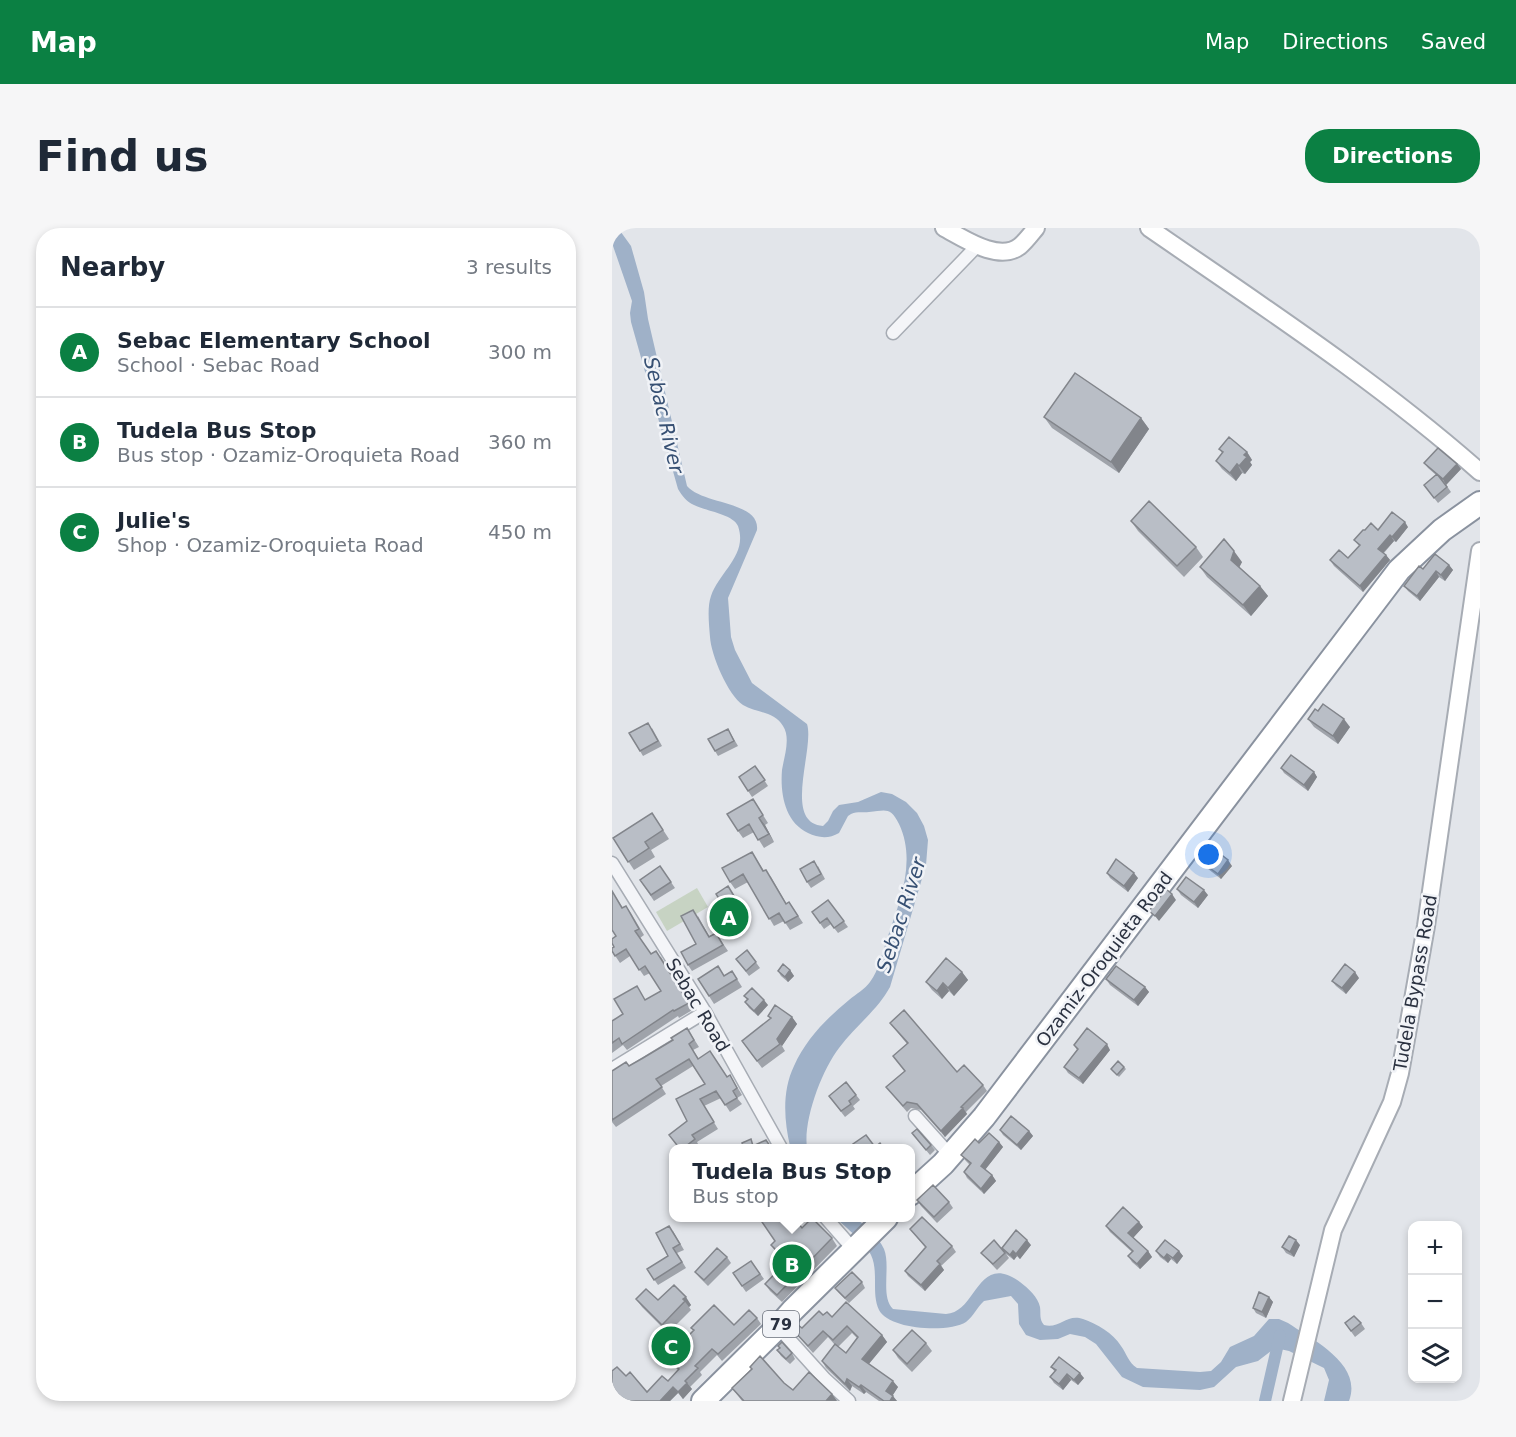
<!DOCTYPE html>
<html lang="en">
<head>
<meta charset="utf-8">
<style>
  body { margin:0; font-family:"DejaVu Sans",sans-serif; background:#f6f6f7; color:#1f2937 }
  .controls { position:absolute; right:18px; bottom:18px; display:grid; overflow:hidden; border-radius:12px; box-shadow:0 3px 9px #0003 }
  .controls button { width:54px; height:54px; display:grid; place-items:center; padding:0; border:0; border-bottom:2px solid #e0e1e3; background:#fff; color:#1f2937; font:30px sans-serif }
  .you { position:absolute; left:597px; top:627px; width:21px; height:21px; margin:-15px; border:4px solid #fff; border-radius:50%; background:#1a73e8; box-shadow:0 0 0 9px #1a73e833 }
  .badge { display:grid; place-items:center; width:39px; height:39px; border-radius:50%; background:#0b8043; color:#fff; font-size:20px; font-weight:700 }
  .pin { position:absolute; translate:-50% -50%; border:3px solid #fff; box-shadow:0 2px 6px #0006 }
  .popup { position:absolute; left:57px; top:916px; width:246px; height:78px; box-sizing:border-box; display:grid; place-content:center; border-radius:12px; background:#fff; filter:drop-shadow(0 2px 4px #0005); font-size:20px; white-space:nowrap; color:#747a83 }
  .popup b { font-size:22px; color:#1f2937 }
  .popup::after { content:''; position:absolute; left:50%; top:100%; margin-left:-12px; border:12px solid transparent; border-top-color:#fff }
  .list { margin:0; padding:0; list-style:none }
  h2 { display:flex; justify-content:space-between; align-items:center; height:78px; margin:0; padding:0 24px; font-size:26px }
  h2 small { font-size:20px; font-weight:400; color:#747a83 }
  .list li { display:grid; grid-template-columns:39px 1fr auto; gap:18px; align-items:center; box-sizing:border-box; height:90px; padding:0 24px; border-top:2px solid #e0e1e3 }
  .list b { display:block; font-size:22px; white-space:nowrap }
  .list p { margin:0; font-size:20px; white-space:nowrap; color:#747a83 }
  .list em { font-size:20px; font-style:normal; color:#747a83 }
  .icon { flex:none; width:33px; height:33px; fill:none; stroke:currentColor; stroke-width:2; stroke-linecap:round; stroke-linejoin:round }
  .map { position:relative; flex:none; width:868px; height:1173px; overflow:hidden; border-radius:24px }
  header { display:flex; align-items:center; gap:36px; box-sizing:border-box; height:84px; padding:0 30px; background:#0b8043; color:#fff }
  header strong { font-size:28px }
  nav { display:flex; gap:33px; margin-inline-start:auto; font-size:21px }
  .intro { display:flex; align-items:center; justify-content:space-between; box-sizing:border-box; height:144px; padding:0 36px }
  h1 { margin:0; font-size:42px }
  .button { padding:15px 27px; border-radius:24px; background:#0b8043; color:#fff; font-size:21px; font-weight:700 }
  main { display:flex; gap:36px; padding:0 36px }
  aside { flex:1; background:#fff; border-radius:24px; box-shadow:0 3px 9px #0003 }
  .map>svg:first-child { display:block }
  .green { fill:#c7d3c3 }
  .water { fill:#9fb1c8 }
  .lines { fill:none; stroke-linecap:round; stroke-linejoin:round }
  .canal { stroke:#9fb1c8; stroke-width:12 }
  .street-casing { stroke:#a7acb4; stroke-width:15 }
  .secondary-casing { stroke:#a7acb4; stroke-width:20 }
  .highway-casing { stroke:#8a929f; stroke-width:26 }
  .street { stroke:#f4f5f8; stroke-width:12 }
  .secondary { stroke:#fff; stroke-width:16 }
  .highway { stroke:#fff; stroke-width:22 }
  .wall { fill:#9fa3aa; fill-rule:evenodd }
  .shaded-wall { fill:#82858b }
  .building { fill:#b9bec6; stroke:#82858b; stroke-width:1.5 }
  .labels { text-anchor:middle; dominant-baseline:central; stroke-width:5; stroke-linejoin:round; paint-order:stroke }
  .shield { fill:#f1f3f7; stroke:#666c78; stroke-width:1.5 }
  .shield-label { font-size:16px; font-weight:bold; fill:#2b3241 }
  .street-label { font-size:18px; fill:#2b3241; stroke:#f1f3f7 }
  .water-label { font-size:20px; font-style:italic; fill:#375073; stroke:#f1f3f7 }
</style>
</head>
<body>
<header>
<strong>Map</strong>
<nav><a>Map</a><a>Directions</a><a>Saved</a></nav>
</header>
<div class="intro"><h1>Find us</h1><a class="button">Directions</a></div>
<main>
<aside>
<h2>Nearby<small>3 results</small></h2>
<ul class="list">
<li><span class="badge">A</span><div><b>Sebac Elementary School</b><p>School · Sebac Road</p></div><em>300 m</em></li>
<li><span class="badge">B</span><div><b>Tudela Bus Stop</b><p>Bus stop · Ozamiz-Oroquieta Road</p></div><em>360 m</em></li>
<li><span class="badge">C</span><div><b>Julie's</b><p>Shop · Ozamiz-Oroquieta Road</p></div><em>450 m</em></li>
</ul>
</aside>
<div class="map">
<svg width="868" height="1173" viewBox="0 0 868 1173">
  <rect width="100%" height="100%" fill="#e2e5ea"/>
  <!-- green -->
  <path class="green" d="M85 660 96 679 55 703 44 684Z"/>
  <!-- water -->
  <path class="water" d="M0 0H6L19 18 32 64 36 91 75 258C91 277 148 273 145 302L116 370 119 409 123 422 140 455 195 496C203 520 170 595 211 598L216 593 221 583 227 577 246 574 269 564 280 566 294 574 305 585 312 598 316 612 314 637 278 759C265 783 243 798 227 820 210 842 191 892 195 920H179L178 918C172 892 170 863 182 838 194 811 215 790 237 772 244 766 253 761 258 754 267 742 270 725 275 711 287 675 305 634 287 596 278 578 273 583 257 584 251 585 246 583 239 586L236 588 227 605C217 611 206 610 196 605 173 594 168 566 170 542 172 529 179 510 171 498 162 483 144 485 131 477 116 467 99 427 98 409 97 396 95 379 99 368 108 343 136 327 126 298 121 286 93 283 82 277 75 274 70 268 66 261L19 94 18 85 20 73 0 15Z
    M224 990H243C254 998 266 1008 272 1021 279 1038 268 1069 281 1081L334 1086C365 1085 365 1023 408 1054 416 1060 426 1069 428 1079 429 1086 427 1091 432 1097 448 1101 455 1085 471 1091 485 1096 501 1105 509 1118 515 1126 516 1134 525 1140L588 1144 599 1143 609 1134 618 1119 642 1108 657 1091H667L676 1095C701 1112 751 1136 737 1173H712L717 1152 712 1140 677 1123 668 1121 659 1123 646 1133 624 1139 602 1159 588 1162 531 1159 510 1149 484 1116 473 1109 458 1106 446 1111 428 1112 414 1107 407 1096 406 1076 399 1068 372 1073C365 1079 362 1088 354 1094 337 1105 277 1102 267 1082 259 1065 267 1044 259 1027 254 1015 234 1000 224 990Z"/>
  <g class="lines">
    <!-- canal -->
    <path class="canal" d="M653 1173 668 1107"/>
    <!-- street casing -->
    <g class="street-casing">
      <path id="street" d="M281 105 365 18
        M0 635 93 784 169 920
        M0 841 93 784
        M303 888 338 927
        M214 990 242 1022
        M166 1099 213 1151 237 1173"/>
    </g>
    <!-- secondary casing -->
    <g class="secondary-casing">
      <path id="secondary" d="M332 0C351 10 387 35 408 18 414 13 419 6 424 0
        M537 0C650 78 765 153 868 244
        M680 1173 721 1002 780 874 788 845 814 698 868 323"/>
    </g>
    <!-- highway casing -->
    <g class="highway-casing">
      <path id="highway" d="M298 966 331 936 372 889 787 342 830 302 868 275
        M91 1173 166 1099 181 1082 274 990"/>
    </g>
    <!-- street -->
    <use href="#street" class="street"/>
    <!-- secondary -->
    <use href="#secondary" class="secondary"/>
    <!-- highway -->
    <use href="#highway" class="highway"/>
  </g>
  <!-- wall -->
  <path class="wall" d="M432 189 529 190 537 201 507 245 440 200Z
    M607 221 635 224 640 232 638 234 640 237 633 246 630 245 624 253 610 241 604 233 610 225Z
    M812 235 845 236 849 241 834 257 832 254 839 264 826 275 812 257 824 247 816 240Z
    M519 293 584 319 591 329 572 349 526 303Z
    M796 299 784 314 782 313 772 325 778 332 751 364 722 338 718 332 736 330 747 318 742 312 753 302Z
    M630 334 627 339 648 358 656 368 639 388 595 349 588 339Z
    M837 337 841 342 833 353 827 349 808 373 796 363 792 358 811 341Z
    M706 483 738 499 726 516 702 499 696 491Z
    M40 500 50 518 31 528 28 523Z
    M116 501 126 518 106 528 103 523Z
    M143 538 156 558 140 569 127 549Z
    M669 540 702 544 705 549 696 563 672 545Z
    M141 571 156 595 153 597 162 614 152 620 142 604 131 610 126 603Z
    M40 585 57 611 39 622 43 629 22 642 1 610Z
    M140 624 152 643 159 649 174 675 177 674 191 695 178 702 172 693 162 698 136 654 123 661 118 654Z
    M587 632 620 638 609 651 591 637Z
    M48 638 63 660 42 673 28 652Z
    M206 638 213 651 199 660 195 654Z
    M495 645 526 650 516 664 498 650Z
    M565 661 596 667 586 680 569 667Z
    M0 663 11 680 14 678 19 685 32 707 28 710 39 726 49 729 82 781 67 790 66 788 15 822 11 817 0 825V793L49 763 38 745 32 748 18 728 8 735 0 723 2 719 4 708Z
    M120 664 135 688 123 696 119 690Z
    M216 672 236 699 226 705 219 696 212 701 200 684Z
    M86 688 97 708 104 705 116 723 80 743 76 737 84 716Z
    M135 722 148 740 137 748 124 731Z
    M178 742 182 748 176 754 169 748 166 743Z
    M120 743 130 759 102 776 97 768 112 748Z
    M350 744 356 752 342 768 337 763 330 771 320 762 314 754Z
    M747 750 734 766 724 758 720 753Z
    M494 751 533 759 537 764 526 778 498 757Z
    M132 768 156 777 146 788 137 780 133 774 135 772Z
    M156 788 180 789 185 796 170 818 173 823 150 840 135 820 158 791Z
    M278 795 345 844 371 857 375 863 354 884 355 886 333 909 309 882 299 880 295 884 274 859 293 843 281 828 295 816Z
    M75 800 87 819 81 822 87 831 115 848 118 847 130 867 125 870 130 876 118 884 109 870 92 878 106 901 85 914 87 918 84 921H67L75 893 93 856 81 838 49 858 54 866 4 899 0 894V843L17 838 31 830 61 812Z
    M462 817 498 822 471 856 456 845 452 839 465 822Z
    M512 839 514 841 507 849 499 841Z
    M234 854 248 872 241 878 243 881 233 889 217 868Z
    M388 902 417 903 421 908 409 922 391 907Z
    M300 905 319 917 323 922 318 927Z
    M387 914 391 919 373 942 380 947 384 953 372 966 355 950 352 944 358 937 353 932 349 927 367 915Z
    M305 972 337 974 341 980 325 995 309 978Z
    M527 994 531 999 521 1010 536 1023 540 1029 528 1041 520 1034 516 1028 520 1024 498 1004 494 998Z
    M190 1000 220 1010 225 1018 170 1074 158 1063 153 1056 174 1034 164 1024 159 1017 163 1013Z
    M298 1001 340 1018 344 1024 329 1038 332 1042 313 1063 296 1048 293 1043 313 1019Z
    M61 1003 72 1022 65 1025 74 1040 46 1057 35 1041 56 1028Z
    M419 1017 408 1031 405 1028 402 1032 394 1026 397 1030 385 1042 369 1025 392 1023 390 1020Z
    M688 1017 682 1029 674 1025 670 1019Z
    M544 1023H567L571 1028 565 1036 559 1031 556 1035 548 1029Z
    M115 1029 119 1035 96 1058 87 1049 83 1044Z
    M139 1033 152 1051 134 1064 121 1045Z
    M250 1054 253 1060 237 1075 227 1065 223 1060Z
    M62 1057 79 1077 77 1079 79 1082 56 1105 30 1079 24 1071 46 1072Z
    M657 1069 661 1074 654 1090 644 1085 641 1080Z
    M211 1087 220 1089 270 1107 275 1114 257 1136 286 1159 280 1168 285 1173H267L254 1164 252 1166 240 1158 238 1163 214 1140 210 1133 223 1117 216 1109 201 1125 181 1102 190 1100ZM240 1105 245 1110 234 1125 226 1119Z
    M145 1090 149 1096 110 1133 105 1127 88 1144 90 1147 78 1159 80 1161 71 1171 66 1165 58 1173H7L9 1172 0 1161V1143L14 1148 35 1164 56 1153 66 1142 49 1124 44 1118 64 1120 81 1103 79 1100 122 1097Z
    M733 1095H749L753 1101 743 1109Z
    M314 1115 320 1123 300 1144 286 1130 281 1122Z
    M165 1122 180 1125 183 1131 178 1136 169 1128Z
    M138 1139 172 1155 181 1162 220 1166 225 1173H130L120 1160 140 1142Z
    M439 1139 472 1150 466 1157 459 1152 451 1162 442 1155 438 1149 443 1144Z"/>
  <!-- shaded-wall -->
  <path class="shaded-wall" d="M529 190 537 201 507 245 499 234Z
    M635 224 640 232 638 234 640 237 633 246 627 238 632 227Z
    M625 236 630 245 624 253 618 245Z
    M845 236 849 241 834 257 831 251Z
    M793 294 796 299 784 314 780 309Z
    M778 307 782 313 770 326 766 321Z
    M622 323 630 334 626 342 619 332Z
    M774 327 778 332 751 364 748 358Z
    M837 337 841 342 833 353 829 347Z
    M824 343 827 349 808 373 805 368Z
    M648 358 656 368 639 388 631 377Z
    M732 491 738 499 726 516 721 508Z
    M702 544 705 549 696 563 692 557Z
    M147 590 153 597 162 614Z
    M616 632 620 638 609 651 606 646Z
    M522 645 526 650 516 664 512 658Z
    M592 662 596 667 586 680 582 674Z
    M560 666 564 672 547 693 543 688Z
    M178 742 182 748 176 754 173 749Z
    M350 744 356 752 342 768 336 760Z
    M743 744 747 750 734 766 730 760Z
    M331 755 337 763 330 771 325 763Z
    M533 759 537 764 526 778 522 772Z
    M152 772 156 777 146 788 142 783Z
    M180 789 185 796 170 818 165 811Z
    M495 816 498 822 471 856 467 850Z
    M351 880 355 886 333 909 329 903Z
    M417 903 421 908 409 922 405 917Z
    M387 914 391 919 372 943 369 938Z
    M380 947 384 953 372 966 369 961Z
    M527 994 531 999 520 1011 516 1005Z
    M415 1012 419 1017 408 1031 404 1026Z
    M684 1012 688 1017 682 1029 678 1024Z
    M401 1023 405 1028 402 1032 398 1027Z
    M536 1023 540 1029 528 1041 525 1036Z
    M567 1023 571 1028 565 1036 561 1030Z
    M555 1026 559 1031 556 1035 552 1030Z
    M328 1036 332 1042 313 1063 309 1057Z
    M74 1069 79 1077 77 1079 71 1071Z
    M657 1069 661 1074 654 1090 650 1084Z
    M270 1107 275 1114 255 1138 250 1131Z
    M468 1145 472 1150 466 1157 462 1152Z
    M455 1146 459 1152 451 1162 447 1156Z
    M235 1151 240 1158 238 1163 233 1156Z
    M281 1153 286 1159 279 1170 274 1163Z
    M75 1155 80 1161 71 1171 66 1164Z
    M249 1157 254 1164 252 1166 247 1159Z
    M61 1159 66 1165 58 1173H48Z
    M220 1166 225 1173H214Z
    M281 1168 285 1173H278Z"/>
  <!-- building -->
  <path class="building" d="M463 145 529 190 499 234 432 189Z
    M617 209 635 224 632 227 635 229 627 238 625 236 618 245 604 233 611 224 607 221Z
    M826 220 845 236 831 251 812 235Z
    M825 246 835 259 822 270 812 257Z
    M537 273 584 319 565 338 519 293Z
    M780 284 793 294 780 309 778 307 766 321 774 327 748 358 718 332 727 322 736 330 748 317 742 312 751 302H753L759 295 766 302Z
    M612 311 622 323 619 332 648 358 631 377 588 339Z
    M823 326 837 337 829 347 824 343 805 368 792 358 807 338 811 341Z
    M711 476 732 491 721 508 696 491 703 481 706 483Z
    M36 495 46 513 28 523 17 505Z
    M116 501 122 513 103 523 96 511Z
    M679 527 702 544 692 557 669 540Z
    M143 538 153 552 136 563 127 549Z
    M141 571 151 587 147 590 157 606 146 612 137 596 126 603 115 586Z
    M40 585 51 602 33 614 37 620 16 634 1 610Z
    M598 618 616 632 606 646 587 632Z
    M140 624 151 643 154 642 174 676 177 674 186 688 173 695 167 685 157 691 131 646 118 654 110 640Z
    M504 631 522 645 512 658 495 645Z
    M202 633 209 646 195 654 188 641Z
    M48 638 59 654 39 667 28 652Z
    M574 649 592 662 582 674 565 661Z
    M116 658 131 683 119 690 104 666Z
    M554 661 560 666 543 688 537 683Z
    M0 663 10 680 14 678 27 701 23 703 39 726 44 723 77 775 62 783 61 782 10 816 7 810 0 815V793L11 786 2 771 25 758 33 772 49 763 33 738 27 742 14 721 3 728 0 723V720L2 719 0 715V711L4 708 0 702Z
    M216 672 232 693 222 700 215 690 208 695 200 684Z
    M81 682 97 709 104 705 111 717 76 737 69 724 84 716 69 688Z
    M135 722 144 734 134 743 124 731Z
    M334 730 350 744 336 760 331 755 325 763 314 754Z
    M171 736 178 742 173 749 166 743Z
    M733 736 743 744 730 760 720 753Z
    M106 738 112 748 120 743 125 751 97 768 86 751Z
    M504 738 533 759 522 772 494 751Z
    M140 760 152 772 142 783 133 774 136 771 132 768Z
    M163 777 180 789 165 811 168 816 145 833 130 813 159 790 156 788Z
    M292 782 345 844 352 837 371 857 349 879 351 880 329 903 305 876 295 874 291 878 274 859 293 843 281 828 296 815 278 795Z
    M75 800 82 812 77 816 86 831 98 823 115 849 118 847 125 860 121 863 125 870 113 877 104 863 88 871 102 894 80 907 83 911 70 921H68L57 907 75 893 64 871 93 856 77 831 44 851 50 859 0 892V843L14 834 17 838 31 830 61 812 59 810Z
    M475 800 495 816 467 850 452 839 466 821 462 817Z
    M506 833 512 839 505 847 499 841Z
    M234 854 244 867 237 873 239 876 229 883 217 868Z
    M399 888 417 903 405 917 388 902Z
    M305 901 319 917 314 922 300 905Z
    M377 905 387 914 369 938 380 947 369 961 352 944 359 935 349 927 363 911 367 915Z
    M254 907 263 919 268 915 272 921H244L241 916Z
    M139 911 141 918 154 912 160 921H132L130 915Z
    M321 957 337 974 322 989 305 972Z
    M511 979 527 994 516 1005 536 1023 525 1036 516 1028 521 1023 494 998Z
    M310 989 340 1018 325 1033 328 1036 309 1057 293 1043 314 1019 298 1001Z
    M156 990H182L190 1000 200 990 220 1010 165 1067 153 1056 175 1033 159 1017 163 1013 150 994Z
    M57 998 68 1016 61 1020 70 1034 42 1052 35 1041 56 1028 44 1005Z
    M404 1002 415 1012 404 1026 401 1023 398 1027 390 1020Z
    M677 1008 684 1012 678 1024 670 1019Z
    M382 1012 393 1025 381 1036 369 1025Z
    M553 1012 567 1023 561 1030 555 1026 552 1030 544 1023Z
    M105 1020 115 1029 92 1052 83 1044Z
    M139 1033 148 1046 130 1058 121 1045Z
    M240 1044 250 1054 233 1070 223 1060Z
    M62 1057 74 1069 71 1071 73 1073 50 1097 24 1071 34 1061 46 1072Z
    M647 1064 657 1069 650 1084 641 1080Z
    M234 1074 270 1107 250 1131 281 1153 274 1163 281 1168 278 1173H272L249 1157 247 1159 235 1151 233 1156 210 1133 223 1116 234 1125 246 1109 235 1098 221 1112 211 1103 196 1118 181 1102 186 1097 190 1100 207 1083 211 1087 215 1084 220 1089Z
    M102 1077 122 1097 137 1082 145 1090 106 1126 100 1121 83 1138 86 1140 73 1153 75 1155 66 1164 61 1159 48 1173H7L9 1171 0 1160V1143L5 1139 14 1148 18 1144 35 1164 50 1148 56 1153 67 1141 44 1118 53 1108 64 1120 82 1102 79 1100Z
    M742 1088 749 1095 739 1103 733 1095Z
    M300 1102 314 1115 295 1136 281 1122Z
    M170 1114 180 1125 174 1131 165 1122 168 1120 166 1118Z
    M148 1128 172 1155 181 1162 197 1144 220 1166 214 1173H132L120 1160 140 1141 138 1139Z
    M447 1129 468 1145 462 1152 455 1146 447 1156 438 1149 444 1142 439 1139Z"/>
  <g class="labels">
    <!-- shield labels -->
    <rect class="shield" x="151" y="1083" width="36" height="26" rx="4.5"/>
    <g class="shield-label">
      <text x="169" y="1096">79</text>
    </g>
    <!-- street labels -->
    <g class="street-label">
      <text transform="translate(492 731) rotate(-53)">Ozamiz-Oroquieta Road</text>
      <text transform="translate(803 755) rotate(-80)">Tudela Bypass Road</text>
      <text transform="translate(86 777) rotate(59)">Sebac Road</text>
    </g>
    <!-- water labels -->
    <g class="water-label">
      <text transform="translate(52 187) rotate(77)">Sebac River</text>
      <text transform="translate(289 687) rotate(-72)">Sebac River</text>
    </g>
  </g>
</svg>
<div class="controls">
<button>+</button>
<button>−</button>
<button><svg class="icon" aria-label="layers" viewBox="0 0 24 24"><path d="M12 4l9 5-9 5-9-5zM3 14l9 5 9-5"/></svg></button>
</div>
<div class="you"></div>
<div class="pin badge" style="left:117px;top:689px">A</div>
<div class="pin badge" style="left:180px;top:1036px">B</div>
<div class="popup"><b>Tudela Bus Stop</b>Bus stop</div>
<div class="pin badge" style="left:59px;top:1118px">C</div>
</div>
</main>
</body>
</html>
